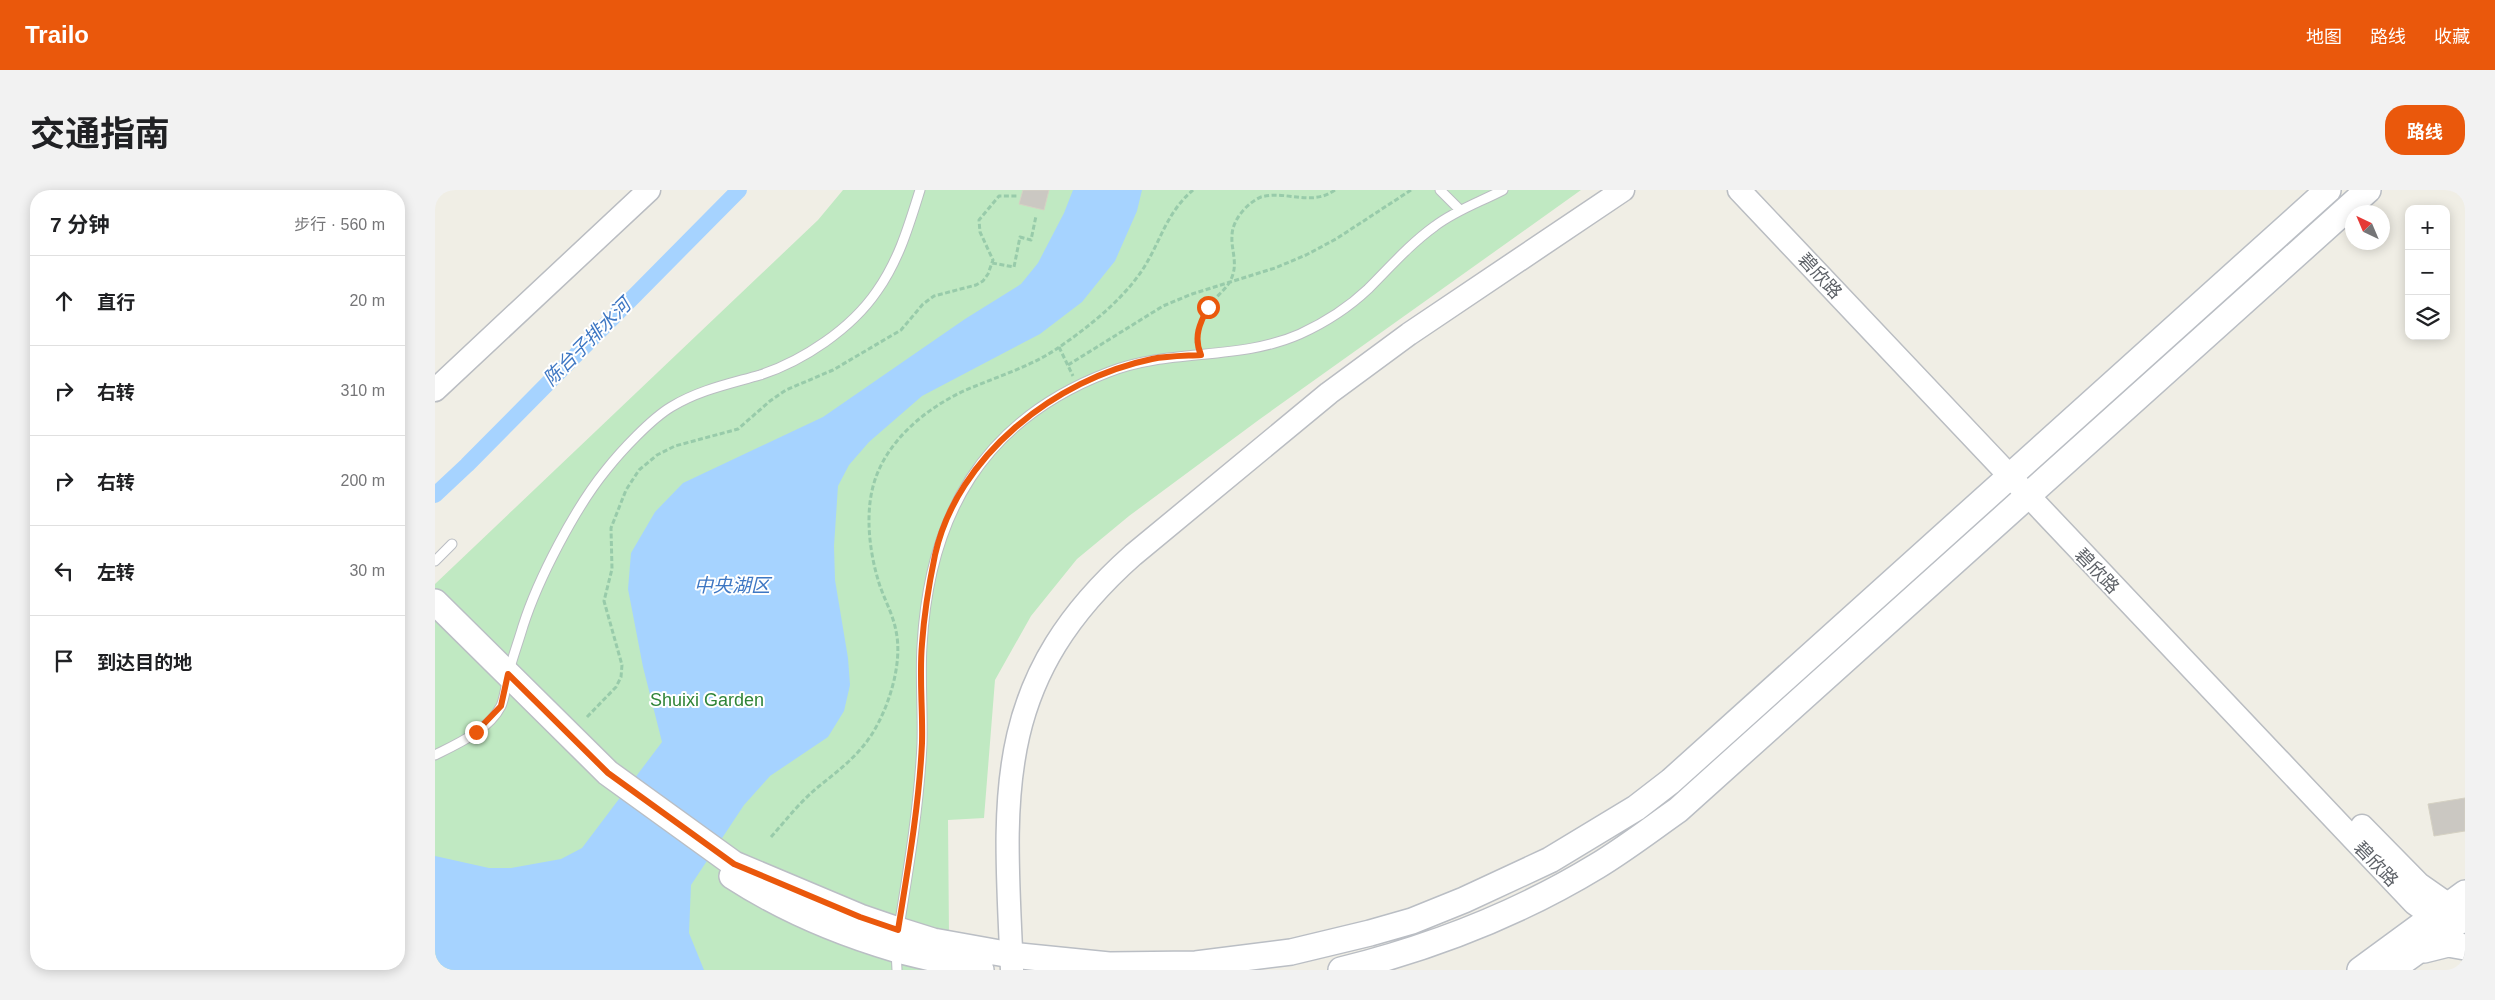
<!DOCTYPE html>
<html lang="zh">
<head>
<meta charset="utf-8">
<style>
  body { margin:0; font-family:Helvetica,"Noto Sans SC",sans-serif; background:#f2f2f2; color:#202124 }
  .controls { position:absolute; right:15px; top:15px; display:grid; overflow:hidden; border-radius:10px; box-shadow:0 2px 12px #0003 }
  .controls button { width:45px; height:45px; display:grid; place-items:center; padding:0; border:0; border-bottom:1px solid #e0e0e0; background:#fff; color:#202124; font:25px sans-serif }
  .compass { position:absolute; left:1910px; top:15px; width:45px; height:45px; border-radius:50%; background:#fff; box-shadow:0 2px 12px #0003; rotate:316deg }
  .stop { position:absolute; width:15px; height:15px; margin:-11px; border:4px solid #ea580c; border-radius:50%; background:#fff }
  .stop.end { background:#ea580c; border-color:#fff; box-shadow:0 1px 5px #0008 }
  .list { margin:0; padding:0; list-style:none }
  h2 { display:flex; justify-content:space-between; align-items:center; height:65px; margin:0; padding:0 20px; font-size:21px }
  h2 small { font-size:16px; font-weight:400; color:#757577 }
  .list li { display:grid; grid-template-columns:32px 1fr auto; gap:15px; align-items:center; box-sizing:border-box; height:90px; padding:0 20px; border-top:1px solid #e0e0e0 }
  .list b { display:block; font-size:19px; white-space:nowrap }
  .list em { font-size:16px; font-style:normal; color:#757577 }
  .icon { flex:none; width:28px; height:28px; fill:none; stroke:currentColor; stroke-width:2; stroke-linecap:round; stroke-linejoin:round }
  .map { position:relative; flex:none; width:2030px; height:780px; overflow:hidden; border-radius:20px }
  header { display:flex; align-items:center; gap:30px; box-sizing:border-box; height:70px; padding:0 25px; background:#ea580c; color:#fff }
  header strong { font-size:24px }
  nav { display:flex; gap:28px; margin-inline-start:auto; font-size:18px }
  .intro { display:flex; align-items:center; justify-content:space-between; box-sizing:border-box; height:120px; padding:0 30px }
  h1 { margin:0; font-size:35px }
  .button { padding:12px 22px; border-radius:20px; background:#ea580c; color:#fff; font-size:18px; font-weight:700 }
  main { display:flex; gap:30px; padding:0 30px }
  aside { flex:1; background:#fff; border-radius:20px; box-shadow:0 2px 12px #0003 }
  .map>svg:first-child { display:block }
  .green { fill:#c0e9c2 }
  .water { fill:#a6d3ff }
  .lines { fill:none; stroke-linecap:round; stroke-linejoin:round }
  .canal { stroke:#a6d3ff; stroke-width:16 }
  .building { fill:#cbc8c2; stroke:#d5d1c3 }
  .service-casing { stroke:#babdc2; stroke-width:11 }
  .tertiary-casing { stroke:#babdc2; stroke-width:25 }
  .secondary-casing { stroke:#babec4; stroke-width:28 }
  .path { stroke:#98cbaa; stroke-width:3; stroke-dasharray:5 2.5; stroke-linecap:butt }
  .service { stroke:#fff; stroke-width:9 }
  .tertiary { stroke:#fff; stroke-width:22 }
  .secondary { stroke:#fff; stroke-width:25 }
  .route { stroke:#ea580c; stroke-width:6 }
  .labels { text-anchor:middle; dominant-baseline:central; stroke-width:4; stroke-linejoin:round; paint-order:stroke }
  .street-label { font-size:18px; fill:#5d6167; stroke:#fff }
  .park-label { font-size:18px; fill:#2f8438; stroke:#fff }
  .water-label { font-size:19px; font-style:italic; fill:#3e77c3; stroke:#fff }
</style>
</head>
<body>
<header>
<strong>Trailo</strong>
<nav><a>地图</a><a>路线</a><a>收藏</a></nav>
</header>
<div class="intro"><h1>交通指南</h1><a class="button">路线</a></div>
<main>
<aside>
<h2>7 分钟<small>步行 · 560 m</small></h2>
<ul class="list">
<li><svg class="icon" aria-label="ahead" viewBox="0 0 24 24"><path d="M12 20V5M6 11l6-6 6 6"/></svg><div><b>直行</b></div><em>20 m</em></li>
<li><svg class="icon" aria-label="right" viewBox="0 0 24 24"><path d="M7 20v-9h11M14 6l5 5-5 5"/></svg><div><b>右转</b></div><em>310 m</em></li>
<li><svg class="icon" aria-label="right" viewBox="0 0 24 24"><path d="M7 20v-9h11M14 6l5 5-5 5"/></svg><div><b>右转</b></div><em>200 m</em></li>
<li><svg class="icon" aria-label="left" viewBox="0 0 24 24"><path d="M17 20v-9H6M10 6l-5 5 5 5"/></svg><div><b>左转</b></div><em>30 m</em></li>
<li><svg class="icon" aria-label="arrive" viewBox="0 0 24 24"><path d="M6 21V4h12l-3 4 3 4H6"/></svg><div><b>到达目的地</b></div></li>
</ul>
</aside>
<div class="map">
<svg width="2030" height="780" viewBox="0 0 2030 780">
  <rect width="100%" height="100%" fill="#f0eee5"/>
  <!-- green -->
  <path class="green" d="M408 0H1146L825 229 694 326 642 369 596 426 560 490 549 628 513 630 514 746 517 780H0V394L383 30Z"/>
  <!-- water -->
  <path class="water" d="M638 0H707L702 21 680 71 647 112 605 144 487 206 434 252 414 275 403 296 399 356 400 390 413 468 415 495 409 521 393 547 335 586 309 615 256 695 254 743 269 780H0V666L54 678H76L126 669 147 658 227 552 208 477 193 399 196 363 220 322 248 293 388 227 530 129 586 94 603 73 629 23Z"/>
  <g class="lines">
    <!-- canal -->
    <path class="canal" d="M0 305 32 275 304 0"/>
  </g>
  <!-- building -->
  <path class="building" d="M588 0H614L609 20 584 14Z
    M2030 608V641L1999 646 1993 614Z"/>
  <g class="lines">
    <!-- service casing -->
    <g class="service-casing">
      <path id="service" d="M1005 0 1025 20
        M0 371 17 354
        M0 565C22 554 54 540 66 516 70 507 71 495 73 485 77 469 83 453 88 436 103 389 140 318 171 280 186 261 216 229 236 217 264 200 294 194 325 185 368 171 416 139 442 101 464 70 474 35 485 0
        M464 737C474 676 484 616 487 554 488 521 485 488 487 456 494 325 548 230 674 182 736 158 804 171 865 144 889 133 914 117 933 99 955 77 975 54 1000 36 1021 20 1045 12 1068 0
        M461 760 462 780"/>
    </g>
    <!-- tertiary casing -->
    <g class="tertiary-casing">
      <path id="tertiary" d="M1304 0 1979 713 2011 736
        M0 200 214 0
        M1927 636 1984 694 2014 715 2026 728
        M577 780C569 606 556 491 698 365L894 203 974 144 1188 0"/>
    </g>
    <!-- secondary casing -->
    <g class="secondary-casing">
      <path id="secondary" d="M0 412 173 583 299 674 425 727 463 740 498 751 576 765 674 775 761 774 856 762 935 743 977 731 1029 710 1115 670 1201 618 1236 591 1893 0
        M297 686C348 719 402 742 460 759 488 767 517 772 546 780
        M1989 760 2013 754 2030 757
        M906 780C995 758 1083 724 1162 676 1190 659 1216 639 1243 620L1933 0
        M1925 780 2030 703
        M1956 780 2030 727"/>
    </g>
    <!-- path -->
    <path class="path" d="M557 73 579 77 585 47 596 50 601 26
      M761 153C763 141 765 127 773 117 781 105 794 99 798 84 802 71 796 58 797 46 797 30 812 13 826 7 852 0 876 17 900 0
      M624 157 638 186
      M633 175 728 116 757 104 840 78 871 65 901 49 976 0
      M152 527 181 497 186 487 187 475 169 411 177 379 176 338 191 300 204 280 222 265 240 256 303 239 335 211 351 200 398 180 466 140 488 114 499 106 541 95 548 91 553 84 558 70 545 42 544 30 564 6H582
      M336 647C351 630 365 612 383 597 403 581 423 566 437 544 454 517 468 473 461 441 458 424 449 409 444 393 434 361 429 319 441 287 455 248 493 217 531 200 561 187 592 178 620 160 651 139 687 111 708 79 726 51 731 23 758 0"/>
    <!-- service -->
    <use href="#service" class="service"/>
    <!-- tertiary -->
    <use href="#tertiary" class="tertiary"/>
    <!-- secondary -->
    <use href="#secondary" class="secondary"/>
  </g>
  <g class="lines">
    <!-- route -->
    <path class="route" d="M41 542 66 516 73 484 173 583 299 674 425 727 463 740C473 678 484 616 487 553 488 520 484 487 487 454 489 425 494 394 500 365 522 266 620 189 717 169 732 166 749 166 766 165 758 147 765 133 773 117"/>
  </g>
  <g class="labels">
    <!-- street labels -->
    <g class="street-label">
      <text transform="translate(1385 86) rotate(47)">碧欣路</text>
      <text transform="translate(1662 381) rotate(46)">碧欣路</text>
      <text transform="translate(1941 674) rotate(46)">碧欣路</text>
    </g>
    <!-- park labels -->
    <g class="park-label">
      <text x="272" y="510">Shuixi Garden</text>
    </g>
    <!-- water labels -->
    <g class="water-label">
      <text transform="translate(152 152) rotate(-45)">陈台子排水河</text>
      <text x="297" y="395">中央湖区</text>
    </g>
  </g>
</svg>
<div class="controls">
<button>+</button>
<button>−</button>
<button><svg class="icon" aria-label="layers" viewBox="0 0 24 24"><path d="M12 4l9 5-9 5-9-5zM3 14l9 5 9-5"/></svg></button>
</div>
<svg class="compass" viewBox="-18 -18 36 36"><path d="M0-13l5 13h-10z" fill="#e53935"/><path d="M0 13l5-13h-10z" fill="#757577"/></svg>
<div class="stop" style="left:773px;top:117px"></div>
<div class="stop end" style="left:41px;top:542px"></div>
</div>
</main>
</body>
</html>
